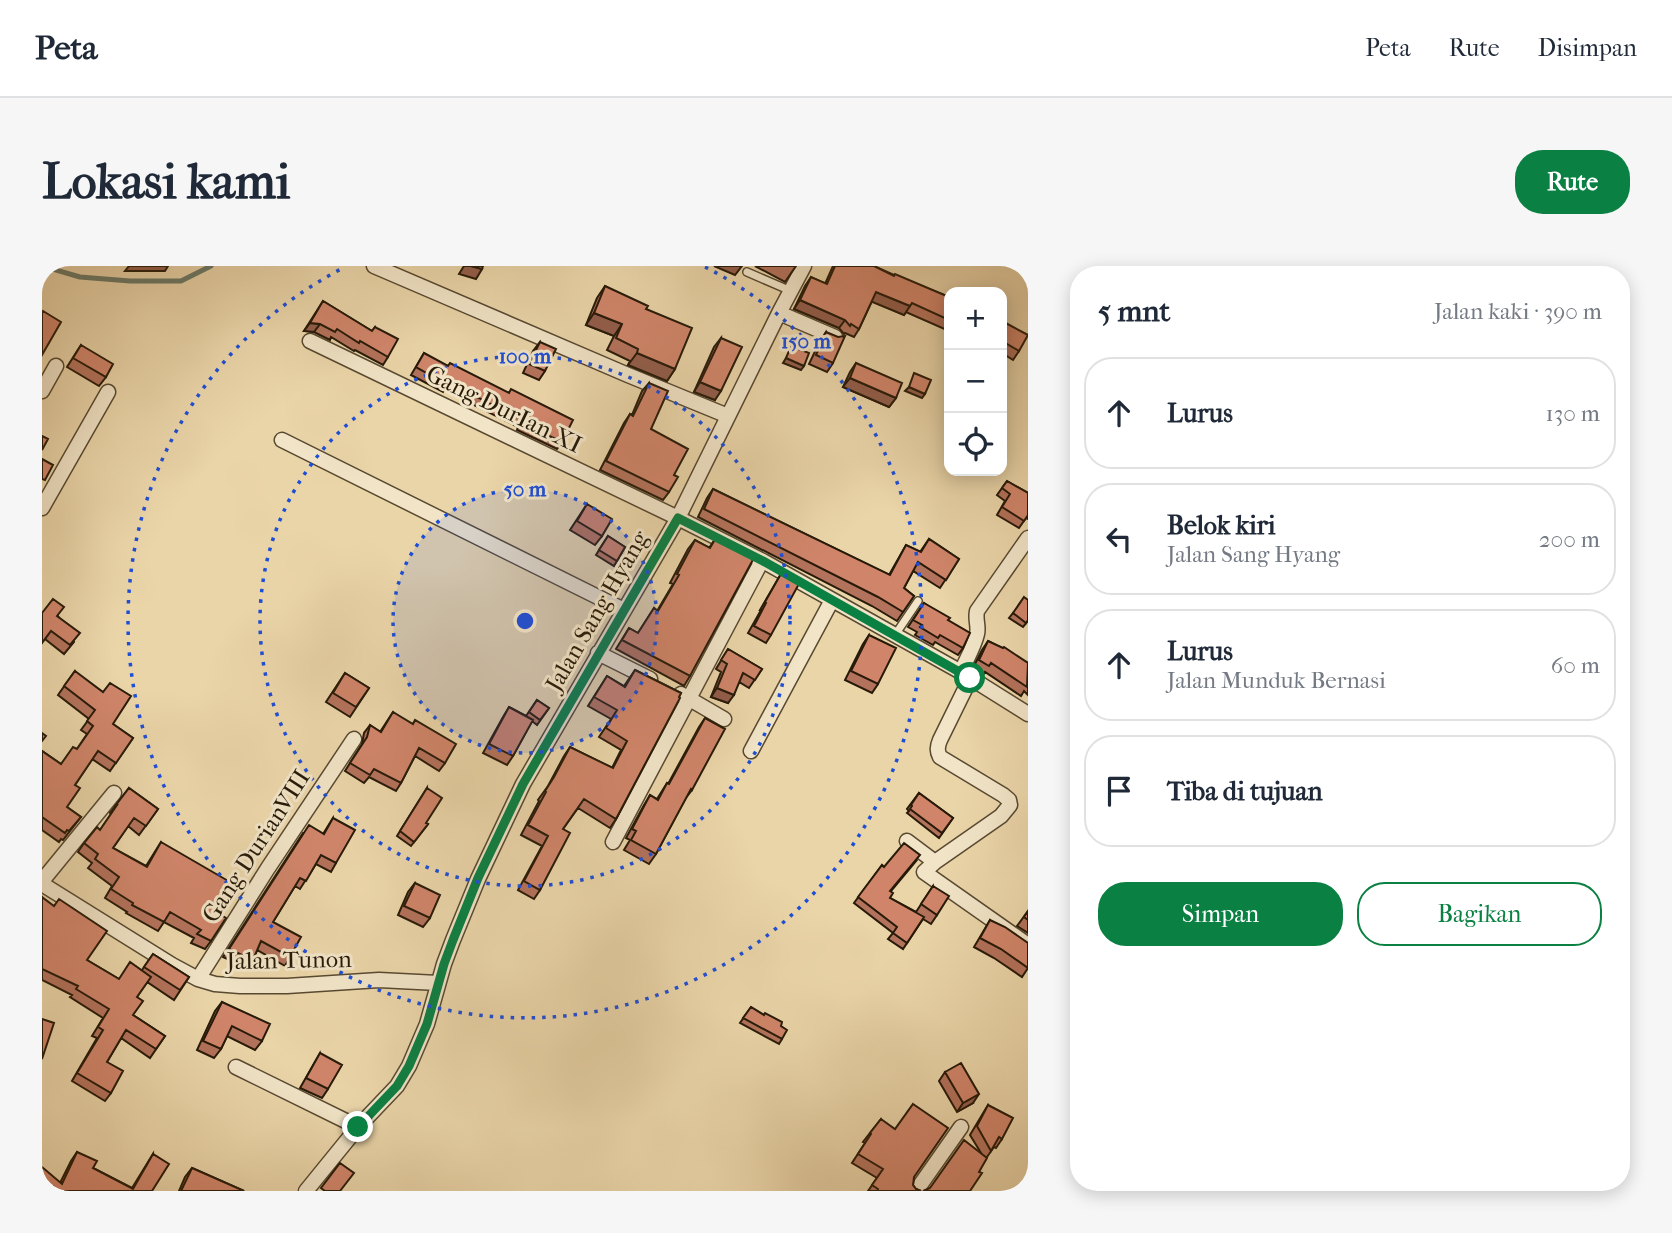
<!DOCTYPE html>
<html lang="id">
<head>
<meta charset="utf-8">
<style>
  body { margin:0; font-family:"IM FELL French Canon",serif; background:#f6f6f7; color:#1f2937 }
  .controls { position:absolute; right:21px; top:21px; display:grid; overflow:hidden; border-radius:14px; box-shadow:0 4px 18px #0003 }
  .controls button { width:63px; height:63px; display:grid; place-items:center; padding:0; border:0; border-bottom:2px solid #e0e1e3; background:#fff; color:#1f2937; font:35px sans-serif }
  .stop { position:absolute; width:21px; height:21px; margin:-16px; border:5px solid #0b8043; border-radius:50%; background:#fff }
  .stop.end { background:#0b8043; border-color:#fff; box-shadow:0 2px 7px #0008 }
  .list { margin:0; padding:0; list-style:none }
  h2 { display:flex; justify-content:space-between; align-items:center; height:91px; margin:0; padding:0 28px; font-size:30px }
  h2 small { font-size:23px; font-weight:400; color:#747a83 }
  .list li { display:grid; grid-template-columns:46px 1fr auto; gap:21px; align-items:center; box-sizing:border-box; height:112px; margin:0 14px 14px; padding:0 14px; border:2px solid #e0e1e3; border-radius:28px }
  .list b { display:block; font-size:26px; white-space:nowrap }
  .list p { margin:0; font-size:23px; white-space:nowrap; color:#747a83 }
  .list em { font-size:23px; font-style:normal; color:#747a83 }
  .actions { display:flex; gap:14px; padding:21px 28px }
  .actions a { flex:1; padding:16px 0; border:2px solid #0b8043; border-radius:28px; text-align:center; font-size:24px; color:#0b8043 }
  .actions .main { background:#0b8043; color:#fff }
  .icon { flex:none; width:38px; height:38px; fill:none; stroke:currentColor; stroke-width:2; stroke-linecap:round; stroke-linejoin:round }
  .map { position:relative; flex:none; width:986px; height:925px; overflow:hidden; border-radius:28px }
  header { display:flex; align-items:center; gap:42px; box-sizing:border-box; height:98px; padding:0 35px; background:#fff; border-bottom:2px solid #e0e1e3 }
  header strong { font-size:33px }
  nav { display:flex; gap:38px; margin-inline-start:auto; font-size:24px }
  .intro { display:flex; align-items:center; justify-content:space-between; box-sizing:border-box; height:168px; padding:0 42px }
  h1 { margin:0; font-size:49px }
  .button { padding:18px 32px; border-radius:28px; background:#0b8043; color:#fff; font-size:24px; font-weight:700 }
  main { display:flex; gap:42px; padding:0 42px }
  aside { flex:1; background:#fff; border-radius:28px; box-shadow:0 4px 18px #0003 }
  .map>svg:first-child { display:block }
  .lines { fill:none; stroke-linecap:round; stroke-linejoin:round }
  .stream { stroke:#6b7968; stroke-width:5 }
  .service-casing { stroke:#584931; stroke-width:10 }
  .minor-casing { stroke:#584931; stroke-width:17 }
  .service { stroke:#f1e4c7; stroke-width:7 }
  .minor { stroke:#f1e4c7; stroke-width:14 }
  .wall { fill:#b3725b; stroke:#271a09; stroke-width:2 }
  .shaded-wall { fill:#925d4a; stroke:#271a09; stroke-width:2 }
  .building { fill:#d0856a; stroke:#271a09; stroke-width:2 }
  .route { stroke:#0b8043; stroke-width:9 }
  .ring { fill:none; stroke:#1d4ed8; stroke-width:3.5; stroke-dasharray:3.5 7 }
  .labels { text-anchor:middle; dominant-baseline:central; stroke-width:6; stroke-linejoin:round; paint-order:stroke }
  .street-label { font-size:24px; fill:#271a09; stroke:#f1e4c7 }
  .centre { fill:#1d4ed8; stroke:#f1e4c7; stroke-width:3.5 }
  .ring-label { font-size:21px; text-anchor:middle; font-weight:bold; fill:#1d4ed8; stroke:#f1e4c7; stroke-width:6; stroke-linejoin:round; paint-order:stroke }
</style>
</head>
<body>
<header>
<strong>Peta</strong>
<nav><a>Peta</a><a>Rute</a><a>Disimpan</a></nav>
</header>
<div class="intro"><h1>Lokasi kami</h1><a class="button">Rute</a></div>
<main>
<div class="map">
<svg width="986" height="925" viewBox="0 0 986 925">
  <rect width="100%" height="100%" fill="#ead5a9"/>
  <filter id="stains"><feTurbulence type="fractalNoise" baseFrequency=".00286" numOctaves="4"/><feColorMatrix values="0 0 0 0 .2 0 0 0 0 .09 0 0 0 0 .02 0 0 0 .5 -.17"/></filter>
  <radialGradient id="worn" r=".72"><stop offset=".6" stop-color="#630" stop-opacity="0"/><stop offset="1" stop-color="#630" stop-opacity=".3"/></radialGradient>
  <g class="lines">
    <!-- stream -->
    <path class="stream" d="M0 0 38 11 88 15H139L169 0"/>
    <!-- service casing -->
    <g class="service-casing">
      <path id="service" d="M705 6 749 25
        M853 369 876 335"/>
    </g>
    <!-- minor casing -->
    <g class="minor-casing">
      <path id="minor" d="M332 0 586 109 686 150
        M737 47 793 71
        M268 75 636 252 721 295 919 406 986 448
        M0 125 14 100
        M240 174 582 344
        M0 242 66 126
        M556 387 608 413
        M919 406C924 394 932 381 935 368 937 360 933 354 935 345L986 272
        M928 413 898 474C895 481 895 485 898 491L961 529 967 534 968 539 959 550 893 596 882 606 986 679
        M639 428 682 453
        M709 485 790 334
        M865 575 893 596
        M571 576 716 302
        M0 615 72 527
        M0 618 130 699 156 713 173 718 198 720H245L337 714 396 717
        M156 713 226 602 312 473
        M194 801 316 861
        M264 925 316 861 355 820 367 800 385 758 402 698 411 674 436 613 481 518 636 252 737 47 762 0
        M874 925 919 861"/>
    </g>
    <!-- service -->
    <use href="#service" class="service"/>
    <!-- minor -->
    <use href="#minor" class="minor"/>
  </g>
  <!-- wall -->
  <path class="wall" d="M713 0H754L743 16Z
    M791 0H832L852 9 907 31V65L864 46 862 49 830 35 817 63 812 71 803 67 802 68 797 62 752 43 763 20 769 11 783 18Z
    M563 20 604 43 633 103 625 115 586 99 588 95 565 84 572 70 544 59 555 32Z
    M281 35 330 65 333 61 346 91 341 99 313 84 312 85 289 71 288 74 272 66 262 65Z
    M960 55 977 85 971 94 960 87Z
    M784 66 791 97 785 106 767 98 778 75Z
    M679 72 673 134 652 126 672 81Z
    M498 76 503 105 497 114 481 107 491 85Z
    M39 79 64 111 57 120 25 101Z
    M382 87 520 176 515 183 475 164 476 161 402 124 401 126 369 109Z
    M814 97 854 132 847 141 801 121 808 106Z
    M607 117 609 163 632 209 627 226 621 234 558 204 582 157 588 148 590 149 600 125Z
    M965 215 986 227V253L984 252 977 262 955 249 963 235 955 229Z
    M671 223 847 309 864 279 878 286 887 273 917 293 898 322 871 305 862 322 872 330 855 355 830 340 656 251 665 232Z
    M545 238 560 270 553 279 528 264Z
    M566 270 583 281 572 300 554 289Z
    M675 270 648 410 642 420 574 383 587 362 596 367 612 342 615 345 631 318 628 317 646 283 653 274 667 282Z
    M740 306 729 369 724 377 706 367 719 344H718Z
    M882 337 906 354 921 382 916 389 893 376 891 379 873 369 875 366 866 361Z
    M971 347 986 355 981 361 967 352Z
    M16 350 32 376 22 388 3 373Z
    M827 369 836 418 830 427 803 414 821 378Z
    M946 375 986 397V429L982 425 979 430 943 406 941 409 931 402 940 384Z
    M686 383 720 403 707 422 697 416 686 437 669 431 679 406 674 403Z
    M593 404 639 427 574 553 568 562 536 542 521 563 498 624 492 633 476 624 500 580 479 569 497 535 496 534 506 520 522 490 528 481 570 502 579 484 557 471 569 453 546 440 565 410 582 420Z
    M33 405 71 458 91 472 68 505 50 493 33 519 25 541 39 551 21 574 19 573 17 576 0 564V485L19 498 35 483 45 468 39 464 47 453 16 429Z
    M303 407 327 422 308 451 284 436Z
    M495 434 507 442 495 459 490 455 471 490 465 499 441 487 461 451 467 441 484 450Z
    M351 446 403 497 397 505 373 490 359 517 354 525 327 511 322 517 303 505 320 478 322 467 328 459 338 466Z
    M663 452 650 524 643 533 614 588 607 598 582 584 588 574 584 572 602 539 608 529 615 533 625 517 626 518 657 461Z
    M87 522 116 543 97 569 86 560 71 582 104 600 119 576 171 644 169 675 163 683 149 677 152 672 122 656 116 665 84 647 85 646 63 632 70 620 46 602 50 597 36 586 42 577 58 564 69 548 68 547Z
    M385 522 384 557 386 558 369 580 355 570Z
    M877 527 911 552 897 572 865 547 867 545 865 543Z
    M291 552 294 597 289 606 274 598 258 623 253 620 231 656 248 691 243 700 215 684 211 694 205 702 181 691 261 567 281 568Z
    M874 595 849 625 848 632 874 646 891 620 895 649 889 658 881 653 861 683 846 673 851 667 812 637 840 599 842 601Z
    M373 617 388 652 381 661 356 649 366 626Z
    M0 631 45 694 77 713 100 704 111 688 147 711 132 734 105 716 95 731 91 749 123 770 108 792 79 772 65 796 69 827 63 835 30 815 55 772 50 770 61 752 28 731 30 729 0 714Z
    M986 645V667L975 660Z
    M948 654 986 702 980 711 952 692 932 681Z
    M180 736 220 775 213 784 185 770 179 783 172 792 155 784 173 745Z
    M709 741 739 760 740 773 737 778 698 757Z
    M278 787 286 823 280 832 258 822Z
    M903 806 931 837 915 846 897 815Z
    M946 839 960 873 954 882 952 881 945 891 888 922 939 887 928 869Z
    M839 853 872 911 871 919 874 923 879 925H826L835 912 810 897 823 877 821 876Z
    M35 886 51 902 90 922 111 888 110 925H0L18 917 29 895Z
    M150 902 202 925H137L143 911Z"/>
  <!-- shaded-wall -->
  <path class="shaded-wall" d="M87 0H126L123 5H83Z
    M422 0H429L440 3 434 13 417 8Z
    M672 0H700L693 9Z
    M834 26 868 40 862 49 828 35Z
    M758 34 803 54 797 62 752 43Z
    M552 47 580 58 572 70 544 59Z
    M268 57 278 58 272 66 262 65Z
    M595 87 633 103 625 115 586 99Z
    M744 92 762 100 759 104 741 97Z
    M808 112 854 132 847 141 801 121Z
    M658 116 679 125 673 134 652 126Z
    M867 121 883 128 880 132 863 125Z
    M675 422 692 429 686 437 669 431Z
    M937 828 931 837 915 846 921 837Z"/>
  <!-- building -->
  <path class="building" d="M429 0H441L440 3Z
    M793 0H832L852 10 853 8 907 31V54L870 37 868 40 834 26 817 63 809 58 808 60 803 54 758 34 769 11 785 18Z
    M563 20 606 40 604 43 650 62 633 103 595 87 596 83 574 72 580 58 552 47Z
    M281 35 330 65 333 61 356 73 346 91 318 75 317 77 295 63 293 66 278 58 268 57Z
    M1 45 19 56 0 89V47Z
    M960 55 986 69 977 85 960 75Z
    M784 66 796 71 803 70 791 97 774 89Z
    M679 72 700 81 679 125 658 116Z
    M498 76 514 83 503 105 487 98Z
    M39 79 71 98 64 111 31 92Z
    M749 80 767 87 762 100 744 92Z
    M382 87 406 100 408 97 467 127 469 123 531 154 520 176 480 157 481 154 407 117 406 119 374 101Z
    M814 97 860 117 854 132 808 112Z
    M872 107 889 114 883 128 867 121Z
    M607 117 626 125 609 163 646 183 632 209 636 211 627 226 564 195 588 148 591 150Z
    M0 170 6 173 0 184Z
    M0 193 11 199 3 214 0 213Z
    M965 215 986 227V249L982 255 960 241 968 228 960 222Z
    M671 223 848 309 864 279 879 286 887 273 917 293 904 314 876 296 862 322 872 330 861 346 836 331 662 243Z
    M545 238 570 253 560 270 535 255Z
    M566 270 583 281 575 295 557 284Z
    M675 270 713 290 648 410 580 374 587 362 596 367 612 342 616 345 637 309 635 308 653 274 668 282Z
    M740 306 758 316 729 369 712 360 724 337 723 336Z
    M982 331 986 334V354L984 357 971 347Z
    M11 333 22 341 15 350 38 367 28 379 9 365 0 377V347Z
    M882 337 908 352 906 354 928 367 921 382 898 369 896 372 878 361 880 359 871 354Z
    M827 369 854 382 836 418 809 405Z
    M946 375 961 382 962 381 986 397 985 421 949 397 947 400 937 394Z
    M686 383 720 403 713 414 701 407 692 429 675 422 685 398 679 394Z
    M593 404 639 427 637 431 638 432 574 553 542 533 521 563 528 567 498 624 482 615 506 570 486 559 504 526 503 525 512 511 528 481 571 502 585 475 564 462 575 444 552 431 565 410 583 421Z
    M33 405 61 426 68 417 89 430 71 458 91 472 74 497 56 485 33 519 38 522 25 541 39 551 27 565 25 564 23 567 0 551V485L19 498 31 481 35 483 51 460 45 455 53 444 22 420Z
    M303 407 327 422 314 441 291 427Z
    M495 434 507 442 498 454 487 446Z
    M467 441 491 454 471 490 447 478Z
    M351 446 371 458 373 454 414 478 403 497 377 482 359 517 332 503 328 509 308 497 325 471 328 459 339 466Z
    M663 452 683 463 650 524 649 523 614 588 589 574 594 565 590 563 608 529 616 534 625 517 627 518Z
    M0 467 4 470 0 475Z
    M87 522 116 543 104 560 92 552 71 582 105 601 119 576 188 616 171 644 184 652 169 675 155 668 159 664 128 646 122 656 90 639 91 637 69 623 77 611 53 593 56 588 42 577 55 561 58 564 75 539H74Z
    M385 522 400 532 384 557 386 558 372 576 358 565Z
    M877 527 911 552 900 567 868 543 870 540 869 539Z
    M291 552 313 564 294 597 279 589 264 615 258 612 231 656 259 671 248 691 219 675 211 694 187 683 267 559 282 568Z
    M862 577 878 589 848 625 851 627 848 632 882 651 865 677 851 667 855 661 816 631 840 599 842 601Z
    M373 617 398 629 388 652 362 640Z
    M891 620 907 630 895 649 879 638Z
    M0 631 12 640 17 633 65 665 45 694 77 713 88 696 109 711 95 731 101 735 91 749 123 770 114 783 84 764 65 796 81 805 69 827 35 807 61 764 56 761 67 743 34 723 36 720 0 703Z
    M986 645V654L982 651Z
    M948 654 963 661 986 677V702L959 683 938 672Z
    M111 688 147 711 138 724 102 701Z
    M180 736 228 758 220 775 190 760 179 783 161 775Z
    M709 741 722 749 723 747 740 756 739 760 745 764 740 773 701 752Z
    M0 753 12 757 0 793Z
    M278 787 300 799 286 823 264 812Z
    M919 797 937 828 921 837 903 806Z
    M871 838 906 862 872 911 871 919 874 923 879 925H835L836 923 830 919 841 903 816 888 829 868 828 867 839 853 853 863Z
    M946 839 971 852 960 873 957 871 949 885 935 860Z
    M922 874 945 892 937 906 940 907 928 925H881L888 922Z
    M35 886 55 895 51 902 91 923 111 888 127 898 110 925H0V901L20 918Z
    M298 897 312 907 298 925H283L279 922Z
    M150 902 202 925H139Z"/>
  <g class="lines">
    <!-- route -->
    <path class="route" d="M316 861 355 820 367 800 385 758 402 698 411 674 436 612 481 518 636 252 721 295 928 412"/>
  </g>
  <!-- distance rings -->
  <circle cx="483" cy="355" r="132" fill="#1d4ed8" fill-opacity=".12"/>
  <g class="ring">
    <circle cx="483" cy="355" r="132"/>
    <circle cx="483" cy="355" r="265"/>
    <path d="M663 1A397 397 0 1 1 303 1"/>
  </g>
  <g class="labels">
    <!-- street labels -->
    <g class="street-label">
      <text transform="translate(462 143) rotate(26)">Gang DurIan XI</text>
      <text transform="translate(555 345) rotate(-60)">Jalan Sang Hyang</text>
      <text transform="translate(214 580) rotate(-57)">Gang DurianVIII</text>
      <text transform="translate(247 694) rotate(-1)">Jalan Tunon</text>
    </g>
  </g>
  <circle cx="483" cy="355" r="10" class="centre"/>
  <g class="ring-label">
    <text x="764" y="82">150 m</text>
    <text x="483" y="97">100 m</text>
    <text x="483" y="230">50 m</text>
  </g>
  <rect width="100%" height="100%" filter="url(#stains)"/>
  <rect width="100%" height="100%" fill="url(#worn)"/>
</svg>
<div class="controls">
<button>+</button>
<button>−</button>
<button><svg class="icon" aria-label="locate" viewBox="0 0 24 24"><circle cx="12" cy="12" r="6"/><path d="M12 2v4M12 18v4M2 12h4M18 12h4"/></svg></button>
</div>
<div class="stop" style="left:928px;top:412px"></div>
<div class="stop end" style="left:316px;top:861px"></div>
</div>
<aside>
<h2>5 mnt<small>Jalan kaki · 390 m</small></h2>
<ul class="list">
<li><svg class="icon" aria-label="ahead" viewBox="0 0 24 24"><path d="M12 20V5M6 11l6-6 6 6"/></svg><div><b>Lurus</b></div><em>130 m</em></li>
<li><svg class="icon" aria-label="left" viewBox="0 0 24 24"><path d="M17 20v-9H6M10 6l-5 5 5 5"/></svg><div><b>Belok kiri</b><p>Jalan Sang Hyang</p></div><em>200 m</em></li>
<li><svg class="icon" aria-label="ahead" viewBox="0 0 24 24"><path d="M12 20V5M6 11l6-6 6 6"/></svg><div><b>Lurus</b><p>Jalan Munduk Bernasi</p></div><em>60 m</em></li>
<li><svg class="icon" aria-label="arrive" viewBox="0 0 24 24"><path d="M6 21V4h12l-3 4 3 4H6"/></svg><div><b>Tiba di tujuan</b></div></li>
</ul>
<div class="actions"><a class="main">Simpan</a><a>Bagikan</a></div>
</aside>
</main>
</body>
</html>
